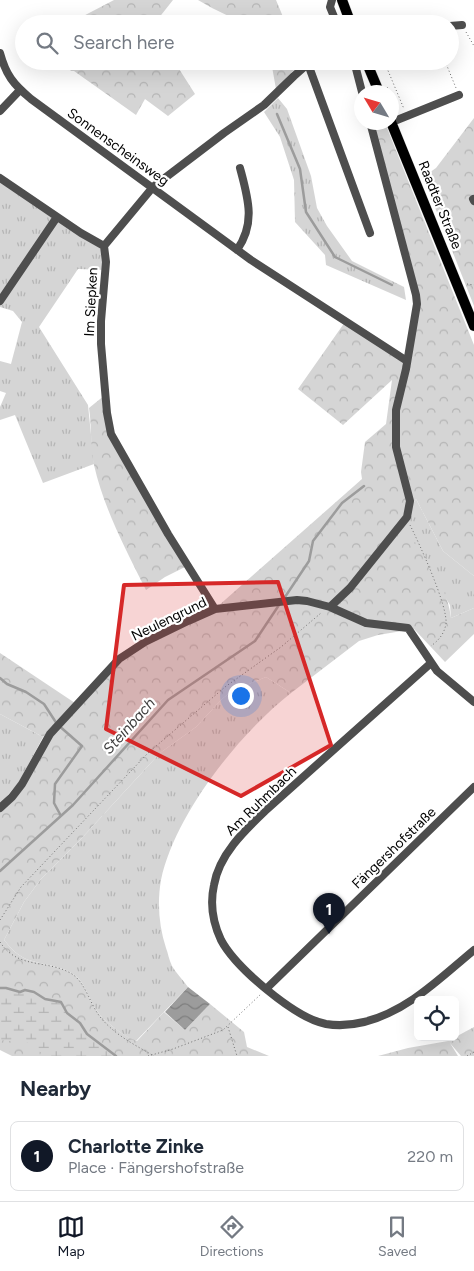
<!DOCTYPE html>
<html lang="en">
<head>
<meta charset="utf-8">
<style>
  body { margin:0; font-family:Figtree,sans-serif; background:#f6f6f7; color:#1f2937 }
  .controls { position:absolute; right:15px; bottom:15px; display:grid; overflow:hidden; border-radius:8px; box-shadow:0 5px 20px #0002 }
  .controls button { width:45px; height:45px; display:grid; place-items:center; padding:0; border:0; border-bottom:1px solid #e0e1e3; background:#fff; color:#1f2937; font:25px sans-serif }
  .compass { position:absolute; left:354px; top:85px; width:45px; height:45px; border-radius:50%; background:#fff; box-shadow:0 5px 20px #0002; rotate:308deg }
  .you { position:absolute; left:240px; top:695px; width:18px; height:18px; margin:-12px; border:4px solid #fff; border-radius:50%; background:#1a73e8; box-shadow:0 0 0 8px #1a73e833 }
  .badge { display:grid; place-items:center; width:32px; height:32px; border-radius:50%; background:#111827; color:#fff; font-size:16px; font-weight:700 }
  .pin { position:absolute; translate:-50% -41px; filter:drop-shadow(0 1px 2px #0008) }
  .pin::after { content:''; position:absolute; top:26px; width:18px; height:15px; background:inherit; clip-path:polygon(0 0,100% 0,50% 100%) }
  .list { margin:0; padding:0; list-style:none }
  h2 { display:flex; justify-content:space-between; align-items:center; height:65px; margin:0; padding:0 20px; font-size:21px }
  h2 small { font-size:16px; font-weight:400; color:#747a83 }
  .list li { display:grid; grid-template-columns:32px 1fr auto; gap:15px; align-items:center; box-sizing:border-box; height:70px; margin:0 10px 10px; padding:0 10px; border:1px solid #e0e1e3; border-radius:8px }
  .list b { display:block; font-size:19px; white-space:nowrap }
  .list p { margin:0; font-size:16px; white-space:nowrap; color:#747a83 }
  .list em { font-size:16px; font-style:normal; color:#747a83 }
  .icon { flex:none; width:28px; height:28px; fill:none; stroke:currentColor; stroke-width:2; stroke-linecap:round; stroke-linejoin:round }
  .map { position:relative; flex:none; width:474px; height:1056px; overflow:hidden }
  .search { position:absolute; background:#fff; box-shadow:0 5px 20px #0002; left:15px; right:15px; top:15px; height:55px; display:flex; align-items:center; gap:12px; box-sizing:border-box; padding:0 18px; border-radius:28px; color:#747a83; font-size:19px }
  .sheet { height:145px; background:#fff }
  nav { display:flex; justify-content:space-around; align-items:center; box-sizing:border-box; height:70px; border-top:1px solid #e0e1e3; background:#fff; font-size:14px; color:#747a83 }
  nav a { display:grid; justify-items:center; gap:2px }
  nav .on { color:#111827 }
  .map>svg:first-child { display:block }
  .grass { fill:url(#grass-tufts) }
  .forest { fill:url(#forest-crowns) }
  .wetland { fill:url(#wetland-marsh) }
  .water { fill:url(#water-waves) }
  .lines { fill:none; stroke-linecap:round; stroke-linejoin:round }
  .stream { stroke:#9c9c9c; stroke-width:2.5 }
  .major-casing { stroke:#dbdbdb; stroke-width:11 }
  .path { stroke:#707070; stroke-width:1; stroke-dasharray:1 2.5; stroke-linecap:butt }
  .minor { stroke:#4e4e4e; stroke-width:8 }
  .major { stroke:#000; stroke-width:10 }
  .marked { fill:#d62828; fill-opacity:0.2; stroke:#d62828; stroke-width:4; stroke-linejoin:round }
  .labels { text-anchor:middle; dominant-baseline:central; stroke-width:4.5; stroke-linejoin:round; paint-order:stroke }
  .street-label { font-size:14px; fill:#000; stroke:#fff }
  .water-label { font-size:15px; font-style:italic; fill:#3d3d3d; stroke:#fff }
</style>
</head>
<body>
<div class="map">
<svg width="474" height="1056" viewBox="0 0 474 1056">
  <defs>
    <pattern id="grass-tufts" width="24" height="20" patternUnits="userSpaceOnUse" patternTransform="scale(1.25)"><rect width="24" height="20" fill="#d5d5d5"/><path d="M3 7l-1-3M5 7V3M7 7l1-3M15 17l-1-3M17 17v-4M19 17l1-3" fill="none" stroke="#b5b5b5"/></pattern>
    <pattern id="forest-crowns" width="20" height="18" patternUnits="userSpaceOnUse" patternTransform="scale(1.25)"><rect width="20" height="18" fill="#d5d5d5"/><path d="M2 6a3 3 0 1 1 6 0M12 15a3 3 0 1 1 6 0" fill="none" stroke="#b5b5b5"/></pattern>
    <pattern id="wetland-marsh" width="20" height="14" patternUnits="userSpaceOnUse" patternTransform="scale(1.25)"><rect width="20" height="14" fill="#d5d5d5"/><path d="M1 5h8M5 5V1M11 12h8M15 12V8" fill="none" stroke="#b5b5b5"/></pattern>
    <pattern id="water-waves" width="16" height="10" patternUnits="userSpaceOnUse" patternTransform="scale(1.25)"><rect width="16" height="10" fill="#9c9c9c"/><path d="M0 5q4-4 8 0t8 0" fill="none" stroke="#7d7d7d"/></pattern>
  </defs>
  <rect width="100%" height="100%" fill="#fff"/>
  <!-- grass -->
  <path class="grass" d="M278 98 287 109 311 176 317 208 327 226 352 261 404 287 406 300 326 265 325 255 295 222 294 180 280 137 264 112Z
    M0 180 104 247V270L78 269 39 327 88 405 94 464 43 483 15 415 0 420V407L6 393 0 391V361L11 364 22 322 13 311 0 307Z
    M416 499 443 551 474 576V608L451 618 450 605 400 524Z
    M266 677 291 693C239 734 175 814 161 880 157 903 159 926 166 948 168 953 169 960 172 966 176 973 183 980 188 987L136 1041C122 1036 100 1018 93 1005 88 996 85 985 78 978 63 964 41 966 24 958 16 954 10 947 4 940L24 902 41 879 81 839 160 753 196 727 222 699 232 691Z
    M0 714 43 737 19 782 0 804Z"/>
  <!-- forest -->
  <path class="forest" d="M114 0H173L154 24H68Z
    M198 0H276L286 24H245L212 8Z
    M63 61H174L195 94 168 116 145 99 136 115 74 71H71Z
    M271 61H305L293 71 276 89Z
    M474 118V306L423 177 436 168Z
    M372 123H385L474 345V576L443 551 416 499 400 524C421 553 447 582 451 618L474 608V634L445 662 414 629 378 635 359 641 291 693 266 677 232 691 222 699 196 727 160 753 81 839 41 879 24 902 4 940C10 947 16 954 24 958 41 966 63 964 78 978 85 985 88 996 93 1005 100 1018 122 1036 137 1041L164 1012 185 1030 210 1004 244 1032 247 1047 269 1056H12L0 1050V811L75 704 43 737 0 714V653L75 703 119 660 217 607 362 479 361 472 365 442 386 424 392 380 343 425 298 389 345 322 407 361 419 307Z
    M105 395 110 434 187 566 165 577 146 590C126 550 104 509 94 465 90 447 92 427 89 408Z
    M474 1027V1056H461L450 1043 458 1056H378L408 1048 448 1041Z"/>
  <!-- wetland -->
  <path class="wetland" d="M0 988H6L20 992C30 987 35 994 44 998 49 1001 56 1000 61 1002L67 1013 80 1023 87 1034 116 1056H45L30 1043 0 1040Z"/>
  <!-- water -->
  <path class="water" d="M188 987 210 1004 185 1030 165 1012Z"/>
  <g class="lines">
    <!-- stream -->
    <path class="stream" d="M277 114 300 169 306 212 335 257 392 285
      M285 597 309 561 313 541 342 503 364 486
      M0 678 7 684 26 692 44 704 57 724 82 746 55 784 54 803 61 816
      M0 871 73 805 168 700 255 641 279 605
      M0 988H6L20 992 25 990 34 992 45 999 61 1002 67 1013 80 1023 87 1034 116 1056"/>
    <!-- major casing -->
    <g class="major-casing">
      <path id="major" d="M342 0 351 24
        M366 61 379 92
        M391 122 474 326"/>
    </g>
    <!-- path -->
    <path class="path" d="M466 32 474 46
      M384 61 404 109
      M445 61 456 88
      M387 87 390 92
      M392 97 396 108 394 113
      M467 284 474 285
      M410 525C419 543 448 606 446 624 444 634 439 640 431 646
      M0 920 21 887 148 753 225 687 281 647 321 613
      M0 942C18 970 48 959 72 974 86 983 90 1005 101 1018 115 1035 135 1045 154 1056
      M228 1027 237 1056
      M148 1056 173 1049 223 1030 261 994
      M467 1056 474 1052"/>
    <!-- minor -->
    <path class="minor" d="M332 0 330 7 337 24
      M450 26 462 25
      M0 53C6 75 13 84 31 99L251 260 407 361
      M354 61 362 92
      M308 64 370 233
      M0 111 20 90
      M392 122 459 95
      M0 178 81 233 104 246
      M473 199 474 201
      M237 250C256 223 248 198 240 168
      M0 301 57 217
      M330 607 350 588 407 517 410 501 396 447V410L406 369 417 304 416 295 370 122
      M215 609 168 534 111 434 107 413 101 344V321L106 262 104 246 153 187 224 133 264 105 294 76 311 61
      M431 663 265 811C244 831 219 855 214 885 210 903 213 923 221 940 236 968 295 1018 326 1024 338 1026 352 1025 364 1022 408 1011 440 978 474 950
      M0 808 12 797 22 784 50 734 119 659 145 642 188 621 215 609 297 600 307 601 330 607 366 623 408 628 437 671 474 702
      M266 989 474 787"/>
    <!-- major -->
    <use href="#major" class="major"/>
  </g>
  <!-- marked area -->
  <path class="marked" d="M278 582 331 745 241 796 106 729 124 585Z"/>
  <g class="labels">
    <!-- street labels -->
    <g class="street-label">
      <text transform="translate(118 147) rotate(36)">Sonnenscheinsweg</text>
      <text transform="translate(440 205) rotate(68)">Raadter Straße</text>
      <text transform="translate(91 302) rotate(-87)">Im Siepken</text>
      <text transform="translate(169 619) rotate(-26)">Neulengrund</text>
      <text transform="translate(261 801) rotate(-44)">Am Ruhmbach</text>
      <text transform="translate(394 848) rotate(-44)">Fängershofstraße</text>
    </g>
    <!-- water labels -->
    <g class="water-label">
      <text transform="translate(129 726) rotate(-48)">Steinbach</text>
    </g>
  </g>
</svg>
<div class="controls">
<button><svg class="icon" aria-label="locate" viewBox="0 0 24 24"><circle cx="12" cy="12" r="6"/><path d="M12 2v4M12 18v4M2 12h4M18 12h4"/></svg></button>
</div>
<svg class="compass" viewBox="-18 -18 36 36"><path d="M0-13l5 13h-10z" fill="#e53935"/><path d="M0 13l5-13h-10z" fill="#747a83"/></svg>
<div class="you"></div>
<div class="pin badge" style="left:329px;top:934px">1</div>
<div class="search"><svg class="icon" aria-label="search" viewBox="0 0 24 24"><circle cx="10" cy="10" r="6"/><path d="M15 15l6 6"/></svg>Search here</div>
</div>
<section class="sheet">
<h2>Nearby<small></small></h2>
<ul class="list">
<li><span class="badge">1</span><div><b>Charlotte Zinke</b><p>Place · Fängershofstraße</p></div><em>220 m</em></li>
</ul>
</section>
<nav>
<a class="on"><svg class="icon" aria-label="map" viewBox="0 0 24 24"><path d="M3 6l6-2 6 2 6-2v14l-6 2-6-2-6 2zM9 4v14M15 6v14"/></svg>Map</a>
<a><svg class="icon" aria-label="directions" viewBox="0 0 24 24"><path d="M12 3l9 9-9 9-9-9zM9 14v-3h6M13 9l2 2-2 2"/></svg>Directions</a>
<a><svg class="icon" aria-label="saved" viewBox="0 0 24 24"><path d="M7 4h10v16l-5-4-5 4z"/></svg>Saved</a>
</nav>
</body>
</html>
